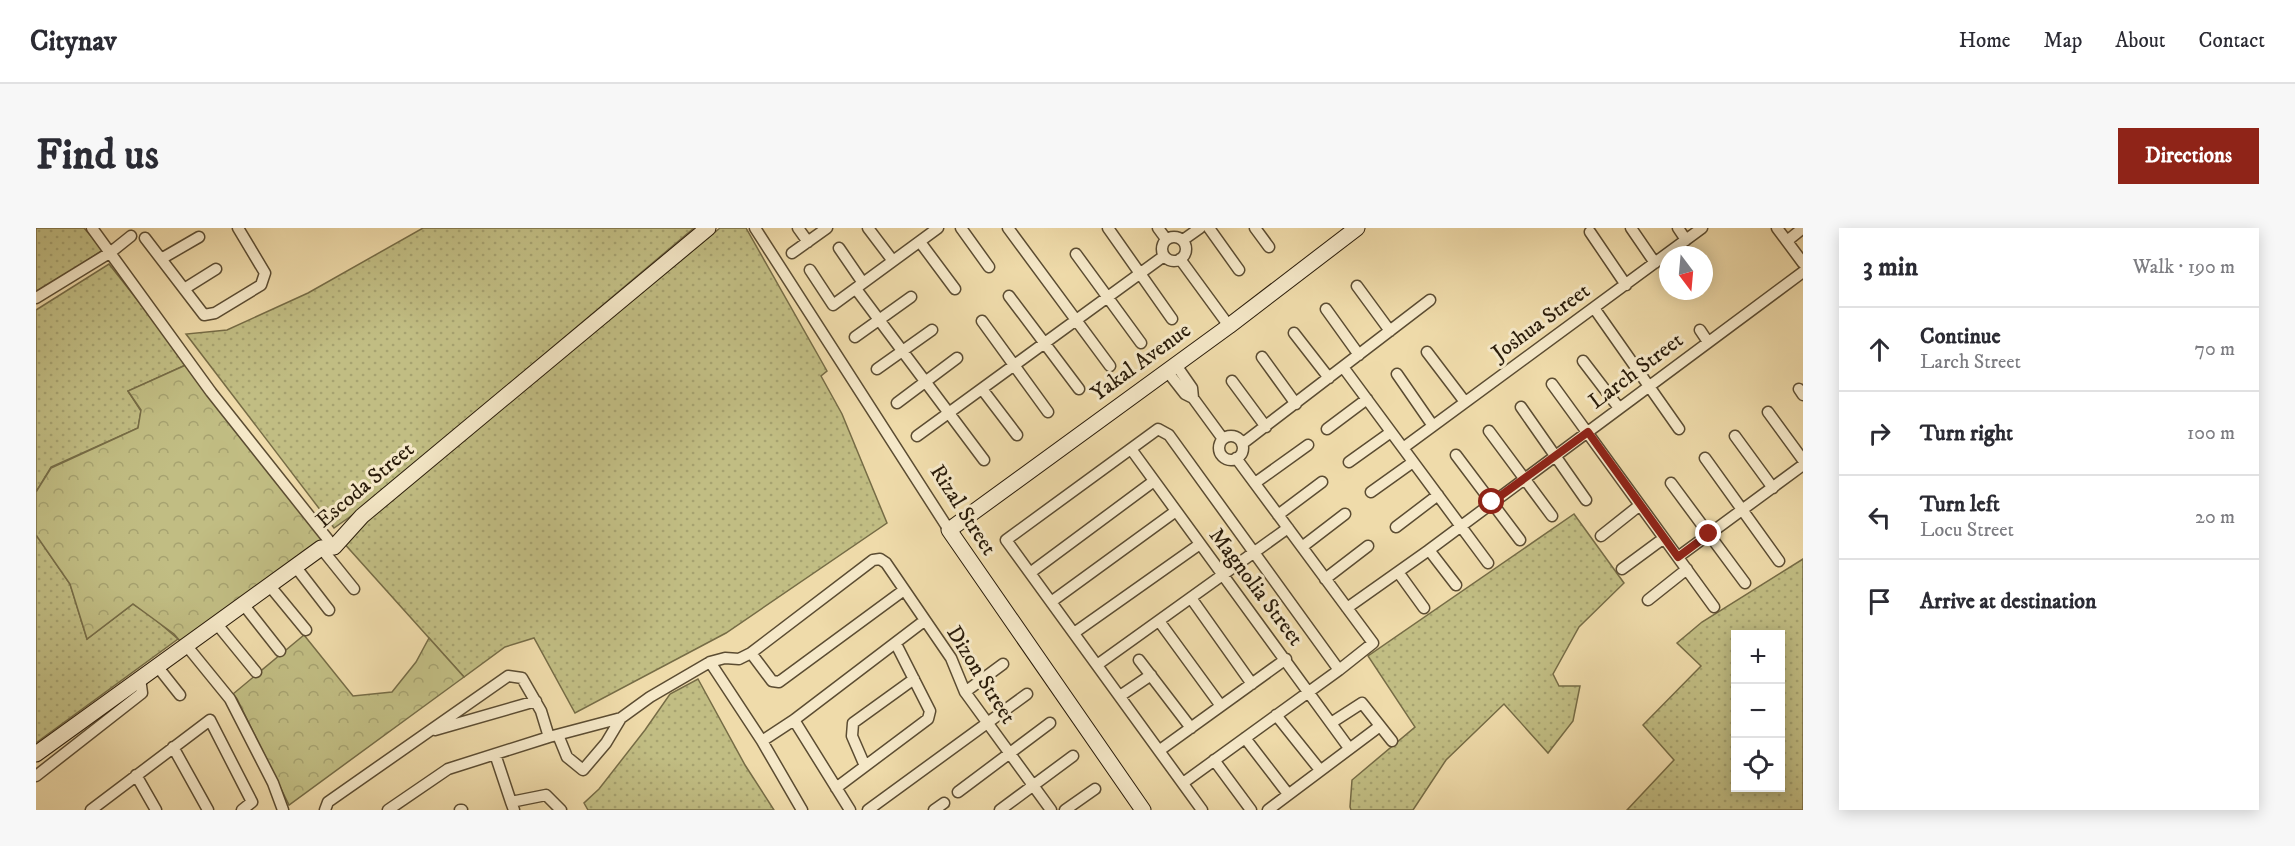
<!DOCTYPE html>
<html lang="en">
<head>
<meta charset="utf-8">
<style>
  body { margin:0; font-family:"IM FELL DW Pica",serif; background:#f7f7f7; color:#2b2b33 }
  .controls { position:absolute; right:18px; bottom:18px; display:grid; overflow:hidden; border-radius:0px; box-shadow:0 3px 15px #0003 }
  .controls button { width:54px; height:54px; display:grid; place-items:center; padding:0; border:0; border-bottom:2px solid #e1e1e2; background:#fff; color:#2b2b33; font:30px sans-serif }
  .compass { position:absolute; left:1623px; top:18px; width:54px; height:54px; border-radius:50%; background:#fff; box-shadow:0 3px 15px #0003; rotate:164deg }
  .stop { position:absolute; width:18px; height:18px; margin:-14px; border:4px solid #8f2418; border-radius:50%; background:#fff }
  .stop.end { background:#8f2418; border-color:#fff; box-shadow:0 2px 6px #0008 }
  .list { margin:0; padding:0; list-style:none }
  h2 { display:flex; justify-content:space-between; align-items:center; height:78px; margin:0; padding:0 24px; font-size:26px }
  h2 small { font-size:20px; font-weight:400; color:#7c7c81 }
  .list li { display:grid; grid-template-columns:39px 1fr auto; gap:18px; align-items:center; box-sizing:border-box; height:84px; padding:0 24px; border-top:2px solid #e1e1e2 }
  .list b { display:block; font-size:22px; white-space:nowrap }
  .list p { margin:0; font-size:20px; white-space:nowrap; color:#7c7c81 }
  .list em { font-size:20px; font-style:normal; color:#7c7c81 }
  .icon { flex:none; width:33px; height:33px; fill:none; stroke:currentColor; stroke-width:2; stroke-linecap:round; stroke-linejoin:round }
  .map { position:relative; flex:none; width:1767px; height:582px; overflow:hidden; border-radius:0px }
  header { display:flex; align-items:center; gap:36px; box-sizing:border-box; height:84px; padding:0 30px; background:#fff; border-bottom:2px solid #e1e1e2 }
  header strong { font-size:28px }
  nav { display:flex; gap:33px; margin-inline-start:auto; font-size:21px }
  .intro { display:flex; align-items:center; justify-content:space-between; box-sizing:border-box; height:144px; padding:0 36px }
  h1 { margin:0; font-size:42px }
  .button { padding:15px 27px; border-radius:0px; background:#8f2418; color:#fff; font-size:21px; font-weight:700 }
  main { display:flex; gap:36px; padding:0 36px }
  aside { flex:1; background:#fff; border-radius:0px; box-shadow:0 3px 15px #0003 }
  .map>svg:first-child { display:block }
  .grass { fill:url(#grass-dots); stroke:#766c46; stroke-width:1.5; fill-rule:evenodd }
  .forest { fill:url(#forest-crowns); stroke:#766c46; stroke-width:1.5 }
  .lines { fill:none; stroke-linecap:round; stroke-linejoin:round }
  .street-casing { stroke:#5b4c32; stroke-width:13 }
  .secondary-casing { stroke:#2a1c0a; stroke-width:17 }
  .street { stroke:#f5e8c8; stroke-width:10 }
  .secondary { stroke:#f5e8c8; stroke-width:15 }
  .route { stroke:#8f2418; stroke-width:8 }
  .labels { text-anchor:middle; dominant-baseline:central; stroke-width:6; stroke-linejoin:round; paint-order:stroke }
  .street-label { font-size:22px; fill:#2a1c0a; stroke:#f5e8c8 }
</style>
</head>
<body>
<header>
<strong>Citynav</strong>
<nav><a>Home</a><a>Map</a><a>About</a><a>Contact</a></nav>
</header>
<div class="intro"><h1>Find us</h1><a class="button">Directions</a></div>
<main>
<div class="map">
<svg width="1767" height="582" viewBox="0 0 1767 582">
  <defs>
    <pattern id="grass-dots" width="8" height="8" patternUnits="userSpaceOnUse" patternTransform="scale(1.5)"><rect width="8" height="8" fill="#c1bd83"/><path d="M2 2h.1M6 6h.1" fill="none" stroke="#a6a270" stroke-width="1.8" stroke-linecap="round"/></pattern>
    <pattern id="forest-crowns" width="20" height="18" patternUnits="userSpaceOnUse" patternTransform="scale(1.5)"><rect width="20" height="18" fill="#c1bd83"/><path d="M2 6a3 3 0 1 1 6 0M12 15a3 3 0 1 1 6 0" fill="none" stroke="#a6a270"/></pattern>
  </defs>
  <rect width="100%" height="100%" fill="#efdbaa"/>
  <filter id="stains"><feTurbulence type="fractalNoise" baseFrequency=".00333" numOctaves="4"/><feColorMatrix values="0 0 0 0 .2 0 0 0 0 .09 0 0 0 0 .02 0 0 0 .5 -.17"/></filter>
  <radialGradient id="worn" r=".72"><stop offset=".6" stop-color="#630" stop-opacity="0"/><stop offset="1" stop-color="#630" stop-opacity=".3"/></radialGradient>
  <!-- grass -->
  <path class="grass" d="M0 0H48L67 22 0 65Z
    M387 0H658L325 281 298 300 150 106 191 102 272 65Z
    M684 0H710L791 143 785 148 806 186 851 295 690 405 539 485 498 410 469 419 428 449 306 313Z
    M73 36 152 136 92 163 105 183 102 200 15 239 0 264V82Z
    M1538 286 1588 355 1543 399 1517 446 1523 458H1544L1537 493 1512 525 1468 476 1410 532 1377 582H1315L1314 579 1316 552 1379 499 1332 428Z
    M0 307 34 356 51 411 97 376 114 387 142 411 0 515Z
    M1767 331V582H1591L1638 532 1607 497 1665 438 1641 415 1666 394ZM1700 406H1744V560H1700Z
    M662 451 709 537 738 582H552L548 575 563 561 609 502 634 466Z"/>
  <!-- forest -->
  <path class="forest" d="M152 136 291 308 144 413 138 406 97 376 51 411 34 356 0 307V264L15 240 102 200 105 182 92 163Z
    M268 407 317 468 356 464 380 434 393 410 428 449 253 577 201 471 197 466Z"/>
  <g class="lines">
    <!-- street casing -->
    <g class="street-casing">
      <path id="street" d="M56 0 175 164 298 319
        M719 0 913 302
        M762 0 772 14
        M832 0 857 33
        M925 0 953 39
        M972 0 1074 138
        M1072 0 1136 91
        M1122 0 1130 11
        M1173 0 1203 42
        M1219 0 1233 19
        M1595 0 1619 35
        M1642 0 1650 12
        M1741 0 1767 35
        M1554 4 1590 57
        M1126 21a12 12 0 1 1 24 0a12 12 0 1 1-24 0Z
        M109 10 168 87 179 85 225 57 229 45 202 0
        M1147 12 1164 0
        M1751 13 1767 0
        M884 14 919 61
        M803 20 827 55
        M756 25 791 0
        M1040 26 1105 115
        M125 31 163 9
        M1144 31 1193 98
        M774 42 797 77 902 0
        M1321 58 1354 103
        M148 61 180 41
        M820 61 948 232
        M973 68 1043 161
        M0 70 75 24 95 8
        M1558 80 1643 201
        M1290 81 1323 127
        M946 93 1012 184
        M1664 102 1672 114
        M1258 105 1293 150
        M819 109 875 69
        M1391 124 1429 174
        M1226 129 1260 176
        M1547 133 1583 180
        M1140 137 1156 160 1157 170
        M1307 139 1452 335
        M841 141 896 102
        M1131 143 1149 166 1157 170 1187 211
        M1361 146 1397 198
        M1196 153 1230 199
        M1516 156 1678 379
        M946 161 981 207
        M1763 161 1767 167
        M861 175 921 130
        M1485 179 1550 272
        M1732 184 1767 232
        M1291 201 1331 171
        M1453 203 1516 288
        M881 208 1128 28
        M1699 208 1737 260
        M1183 220a12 12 0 1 1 24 0a12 12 0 1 1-24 0Z
        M1206 216 1394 72
        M1367 220 1666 0
        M1095 221 1313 520
        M1420 227 1484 312
        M1669 230 1743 333
        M1313 234 1355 204
        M1219 255 1272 217
        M1635 255 1709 355
        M1335 264 1377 234
        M1242 287 1286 254
        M1360 299 1402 267
        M1565 308 1604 277
        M1266 319 1309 286
        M285 320 318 361
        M1393 322 1420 357
        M1642 329 1767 237
        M259 338 293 382
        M1586 341 1628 310
        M1362 344 1388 380
        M994 345 1118 253
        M1289 351 1332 318
        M233 357 270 402
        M1155 370 1216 456
        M1612 372 1651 341
        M1015 374 1140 283
        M207 376 244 423
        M1311 380 1393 322 1767 44
        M1123 393 1185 478
        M180 395 220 444
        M1038 405 1164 316
        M150 417 194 471 237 555 247 582
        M715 425 736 453 743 454 868 362
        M1103 432 1155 500
        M674 434 726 513 766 582
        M1061 437 1252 300
        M121 438 144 467
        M929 464 967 436
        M1084 468 1115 447
        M1240 487 1284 542
        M758 492 814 582
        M1295 495 1326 475 1356 513
        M399 502 500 473
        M522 507 531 529 547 542 570 515 585 490 614 469 674 434 689 430 703 431 715 425 837 332 844 331 850 335 915 430 929 464 1015 582
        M1209 510 1252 566
        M726 513 758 492 888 393
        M137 519 172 582
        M1124 522 1250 431
        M459 526 475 574
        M1178 532 1215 582
        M829 538 816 508 817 495 878 451
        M100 547 120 582
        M0 548 106 465 104 450
        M1147 555 1303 442 1337 415 1200 230
        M800 560 892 491 894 483 860 416
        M922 564 1014 495
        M55 582 174 492 216 574 206 582
        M289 582 292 574 472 448 486 450 505 483 513 509
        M352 582 412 541 513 509 585 490
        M424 582H426
        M478 582 475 574 510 567 525 582
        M832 582 991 466
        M898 582 908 575
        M964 582 1037 528
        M1029 582 1059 561
        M1166 582 970 312 1122 201 1133 207 1303 442
        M1232 582 1344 498"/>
    </g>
    <!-- secondary casing -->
    <g class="secondary-casing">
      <path id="secondary" d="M0 526 285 320 298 319 326 288 672 0
        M1107 582 913 302 1193 98 1321 0"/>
    </g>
    <!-- street -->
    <use href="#street" class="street"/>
    <!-- secondary -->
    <use href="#secondary" class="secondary"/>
  </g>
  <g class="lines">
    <!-- route -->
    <path class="route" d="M1456 274 1552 204 1642 329 1673 306"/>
  </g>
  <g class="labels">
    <!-- street labels -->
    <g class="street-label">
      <text transform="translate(1505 94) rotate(-36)">Joshua Street</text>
      <text transform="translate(1105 134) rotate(-36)">Yakal Avenue</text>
      <text transform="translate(1600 143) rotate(-37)">Larch Street</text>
      <text transform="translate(329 257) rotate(-40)">Escoda Street</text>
      <text transform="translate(927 282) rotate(57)">Rizal Street</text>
      <text transform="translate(1220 359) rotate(53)">Magnolia Street</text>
      <text transform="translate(945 447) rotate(58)">Dizon Street</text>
    </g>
  </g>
  <rect width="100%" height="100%" filter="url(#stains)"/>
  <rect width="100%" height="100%" fill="url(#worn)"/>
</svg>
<div class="controls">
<button>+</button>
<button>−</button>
<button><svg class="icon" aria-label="locate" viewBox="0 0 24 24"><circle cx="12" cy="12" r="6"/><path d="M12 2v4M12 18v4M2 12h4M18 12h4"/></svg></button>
</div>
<svg class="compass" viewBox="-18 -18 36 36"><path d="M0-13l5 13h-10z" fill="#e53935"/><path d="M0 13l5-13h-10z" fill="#7c7c81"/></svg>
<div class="stop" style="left:1456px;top:274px"></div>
<div class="stop end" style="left:1673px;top:306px"></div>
</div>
<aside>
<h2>3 min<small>Walk · 190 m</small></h2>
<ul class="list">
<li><svg class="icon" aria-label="ahead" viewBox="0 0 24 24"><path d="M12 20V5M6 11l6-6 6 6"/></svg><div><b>Continue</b><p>Larch Street</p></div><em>70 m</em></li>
<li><svg class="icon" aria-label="right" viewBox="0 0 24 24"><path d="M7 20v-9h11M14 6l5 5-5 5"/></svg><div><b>Turn right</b></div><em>100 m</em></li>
<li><svg class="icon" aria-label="left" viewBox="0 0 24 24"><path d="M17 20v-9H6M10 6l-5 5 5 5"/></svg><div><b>Turn left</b><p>Locu Street</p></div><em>20 m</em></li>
<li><svg class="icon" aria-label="arrive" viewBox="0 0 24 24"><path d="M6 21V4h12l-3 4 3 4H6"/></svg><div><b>Arrive at destination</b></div></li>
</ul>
</aside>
</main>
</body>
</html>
